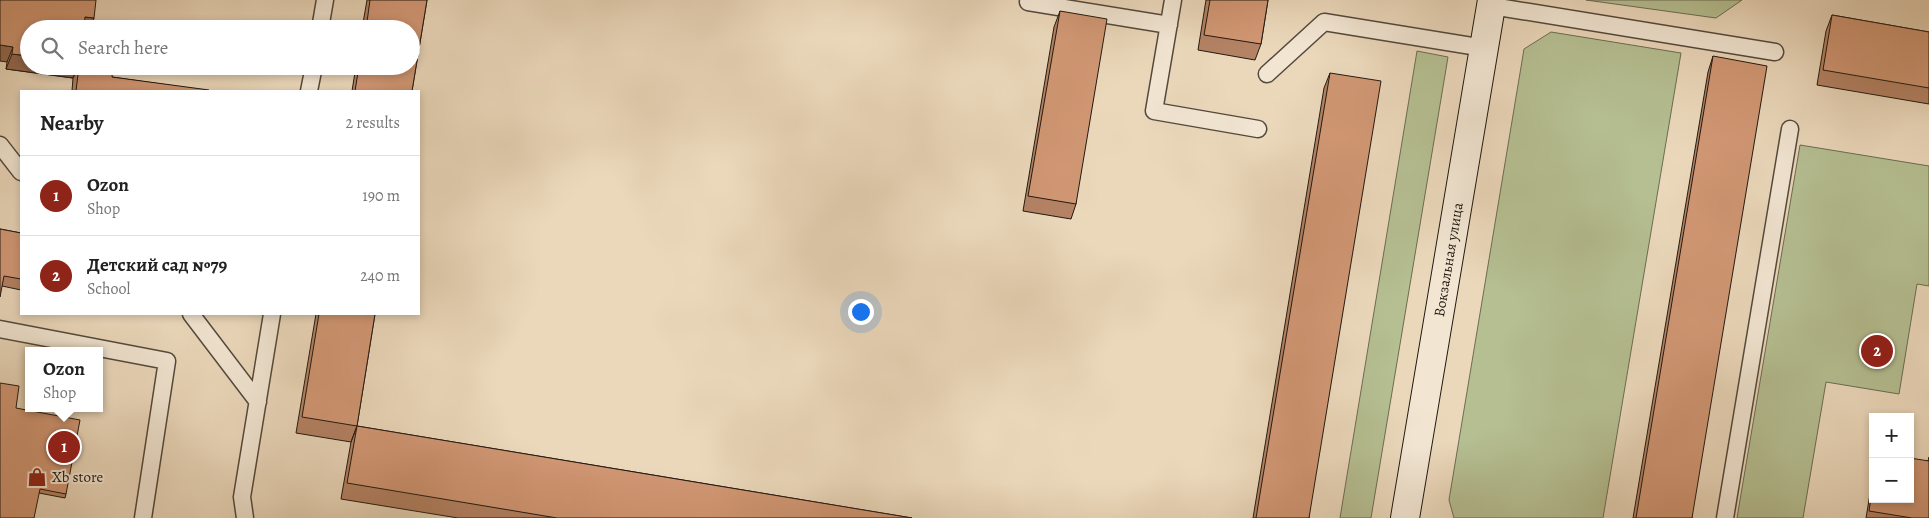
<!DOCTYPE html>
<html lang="en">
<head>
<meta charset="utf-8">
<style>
  body { margin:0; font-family:Alegreya,serif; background:#f6f6f6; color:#222 }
  .controls { position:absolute; right:15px; bottom:15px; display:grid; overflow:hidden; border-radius:0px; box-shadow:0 2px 8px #0003 }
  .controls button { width:45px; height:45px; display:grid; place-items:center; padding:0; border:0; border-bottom:1px solid #e0e0e0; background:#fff; color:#222; font:25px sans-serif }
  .you { position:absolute; left:860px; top:311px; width:18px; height:18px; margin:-12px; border:4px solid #fff; border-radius:50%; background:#1a73e8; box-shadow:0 0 0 8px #1a73e833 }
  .badge { display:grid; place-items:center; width:32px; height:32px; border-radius:50%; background:#8f2418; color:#fff; font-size:16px; font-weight:700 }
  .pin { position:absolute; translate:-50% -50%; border:2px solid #fff; box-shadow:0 1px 5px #0006 }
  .popup { position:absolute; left:25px; top:347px; width:78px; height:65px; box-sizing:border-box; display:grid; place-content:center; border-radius:0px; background:#fff; filter:drop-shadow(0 1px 4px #0005); font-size:16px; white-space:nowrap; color:#767676 }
  .popup b { font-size:19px; color:#222 }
  .popup::after { content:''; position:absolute; left:50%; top:100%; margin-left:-10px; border:10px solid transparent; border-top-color:#fff }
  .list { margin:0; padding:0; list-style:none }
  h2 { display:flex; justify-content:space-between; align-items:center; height:65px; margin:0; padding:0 20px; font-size:21px }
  h2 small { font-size:16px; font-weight:400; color:#767676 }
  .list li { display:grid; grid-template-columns:32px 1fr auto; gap:15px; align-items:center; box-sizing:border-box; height:80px; padding:0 20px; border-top:1px solid #e0e0e0 }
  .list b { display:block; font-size:19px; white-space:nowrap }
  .list p { margin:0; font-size:16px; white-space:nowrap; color:#767676 }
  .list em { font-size:16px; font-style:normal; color:#767676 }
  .icon { flex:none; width:28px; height:28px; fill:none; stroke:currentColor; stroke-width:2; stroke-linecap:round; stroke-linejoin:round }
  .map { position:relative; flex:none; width:1929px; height:518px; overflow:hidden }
  .search { position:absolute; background:#fff; box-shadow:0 2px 8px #0003; left:20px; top:20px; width:400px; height:55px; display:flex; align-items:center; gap:12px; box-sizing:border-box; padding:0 18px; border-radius:28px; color:#767676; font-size:19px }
  .panel { position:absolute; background:#fff; box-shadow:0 2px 8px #0003; left:20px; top:90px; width:400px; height:225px; border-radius:0px }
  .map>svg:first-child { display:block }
  .green { fill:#b5bf92; stroke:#6c6c52 }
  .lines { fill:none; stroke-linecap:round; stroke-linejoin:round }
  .service-casing { stroke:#54493c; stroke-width:19 }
  .secondary-casing { stroke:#221911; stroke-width:30 }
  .service { stroke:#f2e6d3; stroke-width:16 }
  .secondary { stroke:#f2e6d3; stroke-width:28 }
  .wall { fill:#b48264; stroke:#221911 }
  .shaded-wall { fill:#926a51; stroke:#221911 }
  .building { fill:#d19774; stroke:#221911 }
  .labels { text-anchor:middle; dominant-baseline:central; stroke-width:4; stroke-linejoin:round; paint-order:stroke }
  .street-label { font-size:15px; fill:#221911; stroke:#f2e6d3 }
  .poi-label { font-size:15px; fill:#221911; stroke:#f2e6d3; text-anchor:start }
</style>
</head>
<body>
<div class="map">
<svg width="1929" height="518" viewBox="0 0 1929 518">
  <rect width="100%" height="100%" fill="#ebd8bb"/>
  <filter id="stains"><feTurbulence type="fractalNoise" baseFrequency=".004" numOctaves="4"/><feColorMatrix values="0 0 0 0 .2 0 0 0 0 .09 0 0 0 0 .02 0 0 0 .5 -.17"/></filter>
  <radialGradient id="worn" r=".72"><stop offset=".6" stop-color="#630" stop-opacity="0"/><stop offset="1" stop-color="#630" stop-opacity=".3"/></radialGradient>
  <!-- green -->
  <path class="green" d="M1586 0H1742L1716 18Z
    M1551 32 1681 53 1603 518H1454L1449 500 1524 49Z
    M1417 51 1448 57 1371 518H1340Z
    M1800 145 1929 166V286L1917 284 1899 394 1826 382 1803 518H1737Z"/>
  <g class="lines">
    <!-- service casing -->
    <g class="service-casing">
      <path id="service" d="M1173 0 1154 111 1258 129
        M1028 2 1169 25
        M1492 6 1775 52
        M320 29 325 0
        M1267 74 1324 22 1484 48
        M309 91 314 66
        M0 145 21 172
        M191 314 258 402
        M0 329 167 361 143 518
        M245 518 242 497 272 314
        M1725 518 1790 129"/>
    </g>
    <!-- secondary casing -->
    <g class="secondary-casing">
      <g id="secondary">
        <path id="s1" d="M1405 518 1492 0"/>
      </g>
    </g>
    <!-- service -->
    <use href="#service" class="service"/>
    <!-- secondary -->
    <use href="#secondary" class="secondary"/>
  </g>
  <!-- wall -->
  <path class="wall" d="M0 0 94 18 90 29H29V66H78L73 78 6 69 7 62Z
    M367 0H427L412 91H352L356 66H411V29H362Z
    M1206 0H1268L1261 44 1255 60 1198 50Z
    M1060 11 1076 204 1071 219 1023 211 1054 27Z
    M1832 15 1929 32V104L1817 85 1826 31Z
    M1713 56 1692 518H1633L1708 72Z
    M78 66 112 77 209 91H72L73 78Z
    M1330 73 1309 518H1253L1324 88Z
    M0 229 21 233V290L2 286Z
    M316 314H375L357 426 351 442 296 433Z
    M16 408 66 494 65 498 39 493Z
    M357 426 912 518H458L341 499 351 442Z
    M1929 457V518H1866L1873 476V499L1928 461Z"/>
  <!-- shaded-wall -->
  <path class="shaded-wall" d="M85 17 94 18 90 29H81Z
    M0 45 13 47 7 62 0 61Z
    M12 54 29 56V66H78L73 78 6 69Z"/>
  <!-- building -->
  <path class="building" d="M0 0H96L94 18 85 17 84 29H29V56L12 54 13 47 0 45Z
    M370 0H427L412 91H355L359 66H411V29H366Z
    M1210 0H1268L1261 44 1204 35Z
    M1060 11 1107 19 1076 204 1028 196Z
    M1832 15 1929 32V88L1823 70Z
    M1713 56 1767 66 1692 518H1636Z
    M79 66H107L113 67 112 77 209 90V91H76Z
    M1330 73 1381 81 1309 518H1256Z
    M0 229 21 233V279L4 276 0 297Z
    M319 314H375L357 426 302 417Z
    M0 383 19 386 16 408 80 420 66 494 40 489 34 518H0Z
    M357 426 912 518H557L347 483Z
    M1910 458 1929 461V518H1912L1869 511 1873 486V499H1910Z"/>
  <!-- icons -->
  <defs>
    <g id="shop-bare" transform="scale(1.5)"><path d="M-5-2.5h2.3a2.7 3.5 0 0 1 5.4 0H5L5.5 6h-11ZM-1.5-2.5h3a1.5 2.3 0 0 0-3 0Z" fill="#8f2418" stroke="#f2e6d3" stroke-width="2.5" paint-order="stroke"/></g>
  </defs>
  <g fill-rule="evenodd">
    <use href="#shop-bare" x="37" y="477"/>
  </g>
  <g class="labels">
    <!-- street labels -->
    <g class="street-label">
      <text stroke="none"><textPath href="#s1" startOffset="262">Вокзальная улица</textPath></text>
    </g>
    <!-- poi labels -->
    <g class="poi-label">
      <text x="52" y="477">Xb store</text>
    </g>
  </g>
  <rect width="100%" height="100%" filter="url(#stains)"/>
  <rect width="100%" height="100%" fill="url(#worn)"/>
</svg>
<div class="controls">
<button>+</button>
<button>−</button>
</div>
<div class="you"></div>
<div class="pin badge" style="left:64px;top:447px">1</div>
<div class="popup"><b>Ozon</b>Shop</div>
<div class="pin badge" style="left:1877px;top:351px">2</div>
<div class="search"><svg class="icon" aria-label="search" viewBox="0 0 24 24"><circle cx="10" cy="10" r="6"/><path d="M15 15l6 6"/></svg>Search here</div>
<section class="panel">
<h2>Nearby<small>2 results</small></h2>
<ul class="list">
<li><span class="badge">1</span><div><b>Ozon</b><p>Shop</p></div><em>190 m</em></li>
<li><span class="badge">2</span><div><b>Детский сад №79</b><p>School</p></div><em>240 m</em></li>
</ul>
</section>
</div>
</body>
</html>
